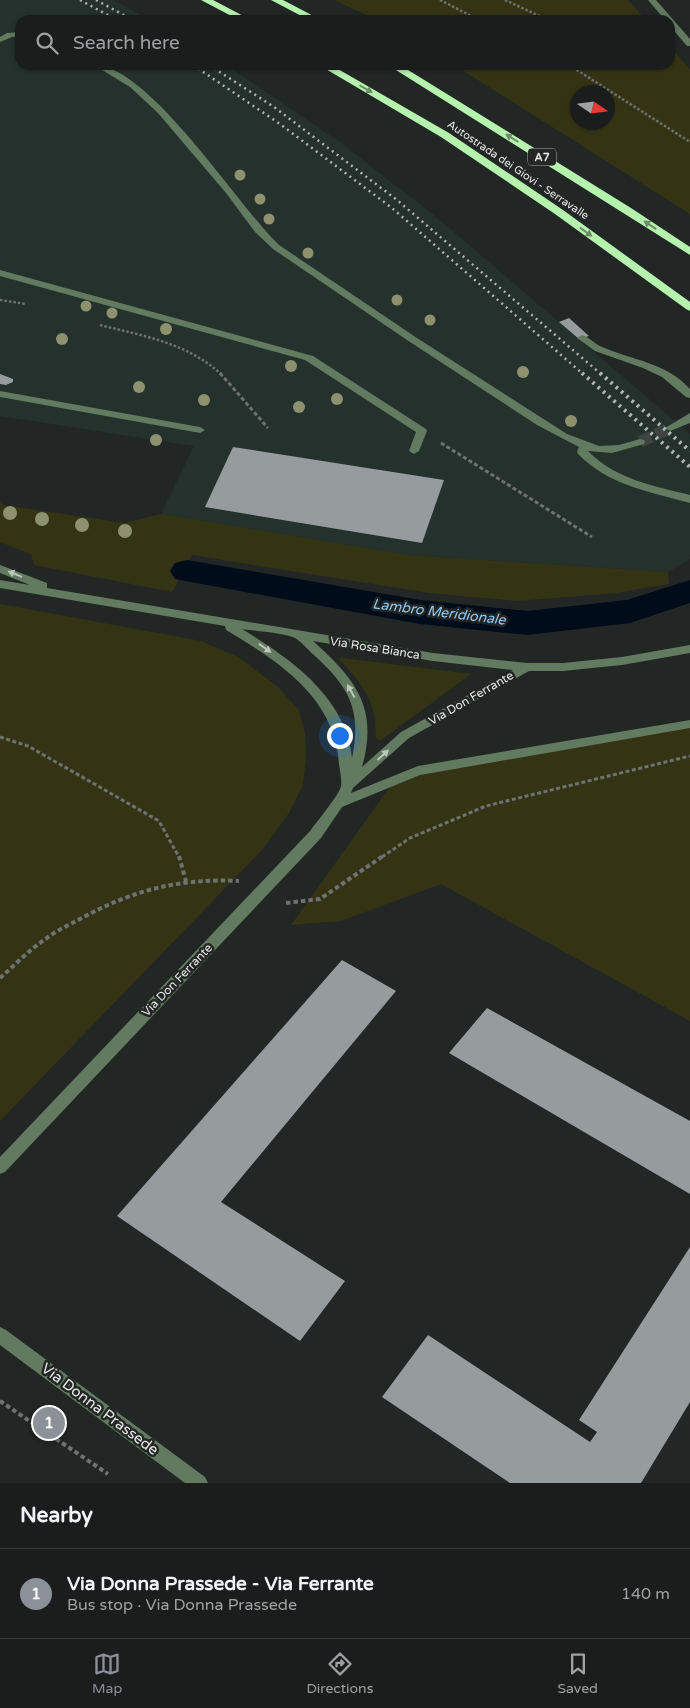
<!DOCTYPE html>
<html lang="en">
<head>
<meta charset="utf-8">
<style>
  body { margin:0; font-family:"Varela Round",sans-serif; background:#272a29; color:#f1f3f6 }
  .compass { position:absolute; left:570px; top:85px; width:45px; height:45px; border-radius:50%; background:#1a1d1c; box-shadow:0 1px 4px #0004; rotate:103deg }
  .you { position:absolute; left:339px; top:735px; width:18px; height:18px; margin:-12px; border:4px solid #fff; border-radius:50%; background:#1a73e8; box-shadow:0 0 0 8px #1a73e833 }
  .badge { display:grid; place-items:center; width:32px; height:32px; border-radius:50%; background:#8c9099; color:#fff; font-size:16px; font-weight:700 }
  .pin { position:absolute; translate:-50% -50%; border:2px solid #fff; box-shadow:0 1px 5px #0006 }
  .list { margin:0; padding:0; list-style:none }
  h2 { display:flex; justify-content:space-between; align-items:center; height:65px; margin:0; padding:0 20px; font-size:21px }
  h2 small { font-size:16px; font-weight:400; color:#9fa2a3 }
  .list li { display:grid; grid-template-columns:32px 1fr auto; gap:15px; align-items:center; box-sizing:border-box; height:90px; padding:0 20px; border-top:1px solid #383b3b }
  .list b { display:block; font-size:19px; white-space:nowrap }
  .list p { margin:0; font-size:16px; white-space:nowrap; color:#9fa2a3 }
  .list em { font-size:16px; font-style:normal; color:#9fa2a3 }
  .icon { flex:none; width:28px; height:28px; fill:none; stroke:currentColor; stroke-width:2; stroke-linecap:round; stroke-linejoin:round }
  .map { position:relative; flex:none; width:690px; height:1483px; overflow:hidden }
  .search { position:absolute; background:#1a1d1c; box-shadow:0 1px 4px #0004; left:15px; right:15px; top:15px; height:55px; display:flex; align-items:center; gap:12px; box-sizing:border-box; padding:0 18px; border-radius:15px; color:#9fa2a3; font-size:19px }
  .sheet { height:155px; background:#1a1d1c }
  nav { display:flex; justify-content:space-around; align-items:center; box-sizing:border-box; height:70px; border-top:1px solid #383b3b; background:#1a1d1c; font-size:14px; color:#9fa2a3 }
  nav a { display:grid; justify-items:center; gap:2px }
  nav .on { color:#8c9099 }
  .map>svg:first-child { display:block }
  .built { fill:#24312d }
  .green { fill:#343415; fill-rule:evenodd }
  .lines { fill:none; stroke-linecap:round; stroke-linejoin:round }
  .canal { fill:#000c1a; fill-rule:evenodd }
  .building { fill:#969c9d }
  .minor-tunnel { stroke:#3f4442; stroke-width:12; stroke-dasharray:12 5.5; stroke-linecap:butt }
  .path-far2 { stroke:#6e7271; stroke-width:2.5; stroke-dasharray:2.5 2; stroke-linecap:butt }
  .path-far1 { stroke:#6e7271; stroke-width:3; stroke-dasharray:4 2.5; stroke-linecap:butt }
  .path { stroke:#6e7271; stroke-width:4; stroke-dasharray:4.5 3; stroke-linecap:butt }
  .minor { fill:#627a5f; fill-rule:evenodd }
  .highway { fill:#b5f2ad; fill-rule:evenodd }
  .rail-far1 { stroke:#b0b4b2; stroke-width:2.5; stroke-dasharray:2 4; stroke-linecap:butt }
  .rail { stroke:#b0b4b2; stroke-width:4; stroke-dasharray:2.5 4.5; stroke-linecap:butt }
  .tree { fill:#8e916e }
  .oneway { fill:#6c8c69 }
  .oneway2 { fill:#bec7be }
  .labels { text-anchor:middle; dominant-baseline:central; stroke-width:5; stroke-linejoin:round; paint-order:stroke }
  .shield { fill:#222725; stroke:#aaaead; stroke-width:1 }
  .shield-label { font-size:11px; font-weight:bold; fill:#e5e8e7 }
  .far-street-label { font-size:11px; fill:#e5e8e7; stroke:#222725 }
  .street-label { font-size:12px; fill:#e5e8e7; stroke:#222725 }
  .water-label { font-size:14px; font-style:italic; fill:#92c9f1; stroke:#222725 }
  .near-street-label { font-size:15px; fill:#e5e8e7; stroke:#222725 }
</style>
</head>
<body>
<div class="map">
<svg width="690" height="1483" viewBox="0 0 690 1483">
  <rect width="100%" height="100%" fill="#222725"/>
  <!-- built -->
  <path class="built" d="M0 0H113L150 20H20V65H226L341 143 435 216 690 434V559L668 572 408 555 161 514 194 446 0 416Z"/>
  <!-- green -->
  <path class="green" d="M334 0H628L646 20H377Z
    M670 47 690 69V214L454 65H670ZM578 92H608V122H578Z
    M0 502 3 505 124 523 161 514 408 555 668 572 669 584 616 593 517 601 429 593 192 555 172 592 34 565 31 554 0 542Z
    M0 604 201 641 238 657 277 686 299 710 305 733 306 756 303 785 289 813 262 850 0 1121Z
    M338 658H342L471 674 380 741 376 738C375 730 376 722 374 714 370 693 353 673 338 658Z
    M690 724V1021L441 884 341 921 291 925 399 774Z"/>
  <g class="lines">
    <!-- canal -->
    <path class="canal" d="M187 560 420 600 528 611 627 600 690 580V603L630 623 528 635 420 624 175 579 170 571 175 563Z"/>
  </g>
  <!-- building -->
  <path class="building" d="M569 318 589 336 579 339 559 322Z
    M0 374 13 379V382L6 385 0 384Z
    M233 447 444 480 422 543 205 507Z
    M342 960 396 991 221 1202 345 1281 300 1341 117 1216Z
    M487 1008 690 1121V1194L449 1053Z
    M690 1247V1402L641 1483H510L382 1397 428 1335 590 1442 597 1432 579 1420Z"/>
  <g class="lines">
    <!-- minor-tunnel -->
    <path class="minor-tunnel" d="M640 442 670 428"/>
    <!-- path-far2 -->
    <path class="path-far2" d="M440 0 479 20
      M505 0 548 20
      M569 65 690 142
      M0 300 26 304
      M100 325C144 336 187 343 221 374"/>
    <!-- path-far1 -->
    <path class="path-far1" d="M220 373 268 428
      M441 443 592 537
      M0 737 28 746 159 821 179 857
      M382 857 410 838 486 806 690 756"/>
    <!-- path -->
    <path class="path" d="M179 856 186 881
      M286 903 320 899 383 856
      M0 978C15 965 30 949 47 938 57 930 69 925 80 919 133 890 179 878 239 881
      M0 1401 108 1474"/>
    <!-- minor -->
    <path class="minor" d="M648 0H656L690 39V46H687L670 26V20H665Z
      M20 32V36L12 37 0 42V37L7 33Z
      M94 65C149 65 238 206 279 245L417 338 567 434 599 446 619 445 640 439 644 440 645 442 644 444 612 453 588 451C615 479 654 486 690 495V503C650 492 608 485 578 454L577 452 579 447 537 425 410 342 273 249 255 232 226 193 158 113 130 87Z
      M0 270 313 356 426 429 427 431 419 451 414 454 409 451 416 432 305 360 0 276Z
      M582 335C589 337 595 344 602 347 632 360 667 363 690 389V398L686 397 662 377 643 368 595 351 577 338Z
      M0 391 200 427 205 430 200 433 0 397Z
      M690 413V423L670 431 665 428Z
      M0 565 47 583V588L433 653 527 663H563L622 657 690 645V653L622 665 563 671H529L409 738 353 788 351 793 418 766 690 720V728L420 775 342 807 321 838 5 1172 0 1174V1157L311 830C317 821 340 794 341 786 342 780 340 771 339 764 335 697 278 661 226 630L225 626 0 588V580L30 585 0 573ZM242 629C254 631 286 633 295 638 302 642 309 651 315 656 349 687 362 710 352 758 346 697 290 658 242 629ZM313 641 433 661 513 670 401 732 362 767C379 707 355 679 313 641Z
      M0 1327 6 1330 205 1477 208 1483H185L0 1345Z"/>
    <!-- highway -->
    <path class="highway" d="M201 0H213L251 20H239Z
      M271 0H283L321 20H309Z
      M319 65H331L449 133 563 210 690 302V311L686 309 555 214 441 137Z
      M388 65H400L631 208 690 247V255Z"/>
    <!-- rail-far1 -->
    <path class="rail-far1" d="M80 0 117 20
      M96 0 133 20
      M193 65 280 124 392 208 583 374
      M209 65 274 107 397 200 601 374"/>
    <!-- rail -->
    <path class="rail" d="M582 373 690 467
      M600 373 690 451"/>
  </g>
  <!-- trees -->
  <g class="tree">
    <circle cx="240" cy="175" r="5.5"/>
    <circle cx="260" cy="199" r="5.5"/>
    <circle cx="269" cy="219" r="5.5"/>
    <circle cx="308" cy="253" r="5.5"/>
    <circle cx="397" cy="300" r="5.5"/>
    <circle cx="86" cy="306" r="5.5"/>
    <circle cx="112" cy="313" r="5.5"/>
    <circle cx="430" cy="320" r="5.5"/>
    <circle cx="166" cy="329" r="6"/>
    <circle cx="62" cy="339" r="6"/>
    <circle cx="291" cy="366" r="6"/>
    <circle cx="523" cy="372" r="6"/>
    <circle cx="139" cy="387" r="6"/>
    <circle cx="337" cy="399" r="6"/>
    <circle cx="204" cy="400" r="6"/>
    <circle cx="299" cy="407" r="6"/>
    <circle cx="571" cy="421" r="6"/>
    <circle cx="156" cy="440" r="6"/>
    <circle cx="10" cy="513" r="7"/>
    <circle cx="42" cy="519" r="7"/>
    <circle cx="82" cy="525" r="7"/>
    <circle cx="125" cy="531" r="7"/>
  </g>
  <!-- one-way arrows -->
  <defs><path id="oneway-solid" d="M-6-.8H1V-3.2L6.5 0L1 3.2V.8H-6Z" transform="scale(1.25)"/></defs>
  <g class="oneway">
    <use href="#oneway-solid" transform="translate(366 89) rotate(30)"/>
    <use href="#oneway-solid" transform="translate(512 138) rotate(-148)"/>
    <use href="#oneway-solid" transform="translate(650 225) rotate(-146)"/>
    <use href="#oneway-solid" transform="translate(586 232) rotate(36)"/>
  </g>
  <g class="oneway2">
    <use href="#oneway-solid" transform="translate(15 574) rotate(-158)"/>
    <use href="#oneway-solid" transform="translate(265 648) rotate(35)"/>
    <use href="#oneway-solid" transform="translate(351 691) rotate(-119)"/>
    <use href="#oneway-solid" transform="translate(383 755) rotate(-42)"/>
  </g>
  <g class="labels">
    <!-- shield labels -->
    <rect class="shield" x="528" y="148.5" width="28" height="17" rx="4"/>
    <g class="shield-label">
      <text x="542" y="157">A7</text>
    </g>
    <!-- far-street labels -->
    <g class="far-street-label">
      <text transform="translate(518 170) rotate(34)">Autostrada dei Giovi - Serravalle</text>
    </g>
    <!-- street labels -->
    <g class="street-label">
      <text transform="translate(375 648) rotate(9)">Via Rosa Bianca</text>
      <text transform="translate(471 698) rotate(-30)">Via Don Ferrante</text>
      <text transform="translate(177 980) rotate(-46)">Via Don Ferrante</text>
    </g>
    <!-- water labels -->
    <g class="water-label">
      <text transform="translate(439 612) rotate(7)">Lambro Meridionale</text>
    </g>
    <!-- near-street labels -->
    <g class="near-street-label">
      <text transform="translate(100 1409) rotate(37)">Via Donna Prassede</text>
    </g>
  </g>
</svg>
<svg class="compass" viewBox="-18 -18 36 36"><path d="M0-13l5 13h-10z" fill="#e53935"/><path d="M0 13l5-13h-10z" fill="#9fa2a3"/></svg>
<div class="you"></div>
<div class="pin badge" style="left:49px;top:1423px">1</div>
<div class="search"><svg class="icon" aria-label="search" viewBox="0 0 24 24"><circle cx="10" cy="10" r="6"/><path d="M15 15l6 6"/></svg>Search here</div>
</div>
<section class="sheet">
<h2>Nearby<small></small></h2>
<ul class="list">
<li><span class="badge">1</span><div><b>Via Donna Prassede - Via Ferrante</b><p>Bus stop · Via Donna Prassede</p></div><em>140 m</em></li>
</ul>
</section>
<nav>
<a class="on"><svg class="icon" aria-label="map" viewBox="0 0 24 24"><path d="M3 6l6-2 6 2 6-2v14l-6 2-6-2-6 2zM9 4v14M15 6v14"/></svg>Map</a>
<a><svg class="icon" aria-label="directions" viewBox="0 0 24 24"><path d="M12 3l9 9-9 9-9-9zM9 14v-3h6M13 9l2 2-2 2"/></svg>Directions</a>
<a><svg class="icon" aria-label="saved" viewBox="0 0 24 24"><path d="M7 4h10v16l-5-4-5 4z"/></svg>Saved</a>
</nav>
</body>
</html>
